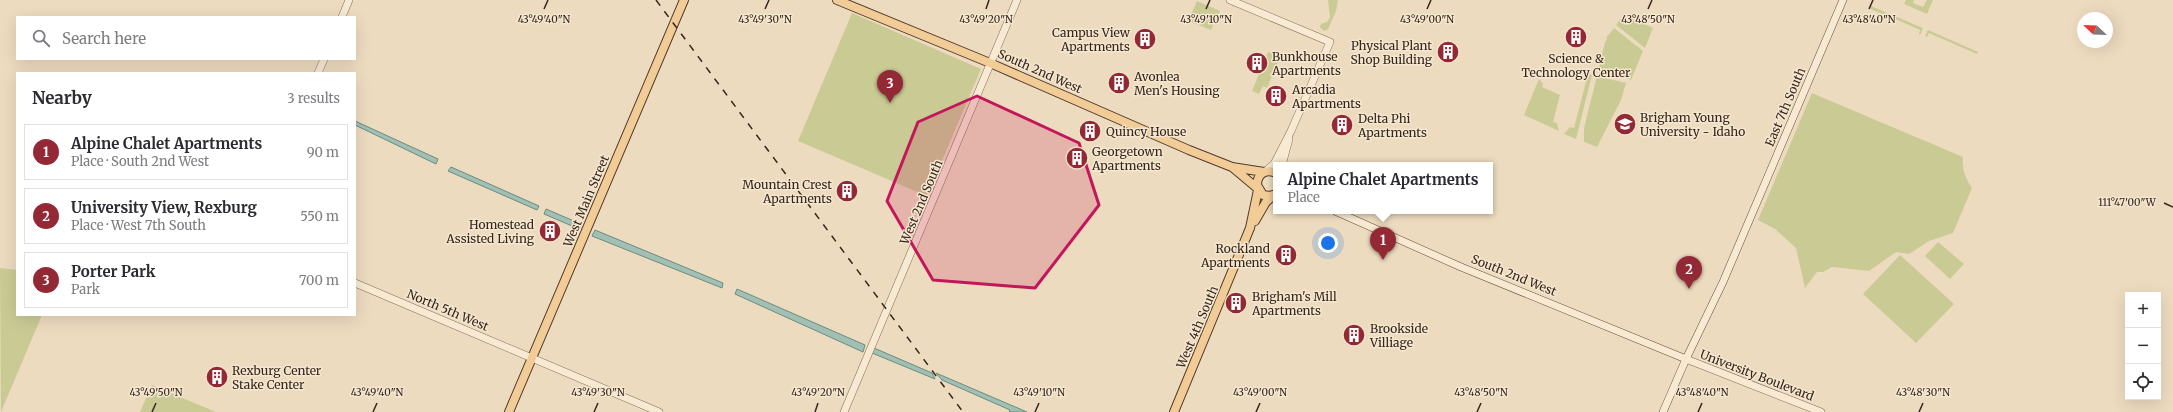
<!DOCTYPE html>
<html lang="en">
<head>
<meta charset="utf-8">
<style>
  body { margin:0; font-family:Merriweather,serif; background:#f2f2f3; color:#2b2b33 }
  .controls { position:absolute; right:12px; bottom:12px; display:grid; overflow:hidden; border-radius:0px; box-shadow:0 4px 16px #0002 }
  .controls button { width:36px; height:36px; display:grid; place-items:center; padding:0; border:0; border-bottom:1px solid #e1e1e2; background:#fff; color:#2b2b33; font:20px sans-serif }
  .compass { position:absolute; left:2077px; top:12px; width:36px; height:36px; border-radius:50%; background:#fff; box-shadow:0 4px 16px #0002; rotate:293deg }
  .you { position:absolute; left:1328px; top:243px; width:14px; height:14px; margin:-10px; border:3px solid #fff; border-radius:50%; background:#1a73e8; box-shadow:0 0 0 6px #1a73e833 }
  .badge { display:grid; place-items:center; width:26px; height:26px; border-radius:50%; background:#932934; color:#fff; font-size:13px; font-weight:700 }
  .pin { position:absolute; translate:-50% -33px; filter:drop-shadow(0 1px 2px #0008) }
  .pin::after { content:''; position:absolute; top:21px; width:14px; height:12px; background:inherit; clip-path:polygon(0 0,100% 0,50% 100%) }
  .popup { position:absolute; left:1273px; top:162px; width:220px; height:52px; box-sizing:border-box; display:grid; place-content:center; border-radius:0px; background:#fff; filter:drop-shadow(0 1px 3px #0005); font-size:13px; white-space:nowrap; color:#7c7c81 }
  .popup b { font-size:15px; color:#2b2b33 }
  .popup::after { content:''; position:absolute; left:50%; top:100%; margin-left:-8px; border:8px solid transparent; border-top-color:#fff }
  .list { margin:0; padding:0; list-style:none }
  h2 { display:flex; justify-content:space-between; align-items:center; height:52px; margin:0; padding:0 16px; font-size:17px }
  h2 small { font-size:13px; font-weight:400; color:#7c7c81 }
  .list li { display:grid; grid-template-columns:26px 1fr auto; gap:12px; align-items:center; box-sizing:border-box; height:56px; margin:0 8px 8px; padding:0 8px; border:1px solid #e1e1e2; border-radius:0px }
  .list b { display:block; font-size:15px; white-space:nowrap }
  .list p { margin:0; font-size:13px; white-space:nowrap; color:#7c7c81 }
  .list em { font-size:13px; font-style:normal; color:#7c7c81 }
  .icon { flex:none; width:22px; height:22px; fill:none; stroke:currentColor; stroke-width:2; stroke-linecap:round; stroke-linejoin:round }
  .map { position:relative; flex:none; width:2173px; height:412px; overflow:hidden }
  .search { position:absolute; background:#fff; box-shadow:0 4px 16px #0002; left:16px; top:16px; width:340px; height:44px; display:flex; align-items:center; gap:10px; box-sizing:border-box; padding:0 14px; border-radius:0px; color:#7c7c81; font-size:15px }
  .panel { position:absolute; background:#fff; box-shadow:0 4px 16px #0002; left:16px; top:72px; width:340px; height:244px; border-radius:0px }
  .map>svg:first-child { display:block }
  .green { fill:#cacb94 }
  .water { fill:#a2bfb4; stroke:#6a8c80 }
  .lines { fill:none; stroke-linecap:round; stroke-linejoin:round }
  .tertiary-casing { stroke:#856c58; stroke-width:8 }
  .secondary-casing { stroke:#674d3b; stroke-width:8 }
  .primary-casing { stroke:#533b2c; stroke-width:10 }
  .tertiary { stroke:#f8e9d2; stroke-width:7 }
  .secondary { stroke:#f8e9d2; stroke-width:7 }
  .primary { stroke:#f1cc97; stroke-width:8 }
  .rail { stroke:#35261c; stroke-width:1.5; stroke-dasharray:7 7; stroke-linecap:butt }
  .marked { fill:#c2185b; fill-opacity:0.2; stroke:#c2185b; stroke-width:3; stroke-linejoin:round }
  .ticks { fill:none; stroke:#35261c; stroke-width:1.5 }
  .labels { text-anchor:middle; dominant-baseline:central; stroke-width:3; stroke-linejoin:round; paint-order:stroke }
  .poi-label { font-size:12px; fill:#35261c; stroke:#f5e6cf; text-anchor:start }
  .street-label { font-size:12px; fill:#35261c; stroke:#f5e6cf }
  .ticks-label { font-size:10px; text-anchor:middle; fill:#35261c; stroke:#f5e6cf; stroke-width:3; stroke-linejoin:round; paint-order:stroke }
</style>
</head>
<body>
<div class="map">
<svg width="2173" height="412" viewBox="0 0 2173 412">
  <rect width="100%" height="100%" fill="#eddbbf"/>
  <!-- green -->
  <path class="green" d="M1328 0H1338L1336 11 1328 29 1324 31 1320 27 1321 24 1327 22 1330 17Z
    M1906 0H1914L1913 3 1923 7 1927 0H1933L1927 14 1904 4Z
    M1197 1 1220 11 1211 30 1188 21Z
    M1871 6 1923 28 1920 35 1919 34 1920 30 1891 17 1889 20 1887 19V16L1870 9Z
    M852 13 981 69 927 196 798 141Z
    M1624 15 1653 28 1645 48 1616 25Z
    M1614 28 1643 51 1631 80 1625 78V76L1617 77 1618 74 1613 73 1612 75H1610V72L1606 71 1605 74 1598 72 1605 42 1607 39 1606 38Z
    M1928 30 1978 52 1977 54 1929 33 1927 37 1925 36Z
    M1268 52 1274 54 1276 59 1279 60 1267 88 1263 86 1259 94 1252 91Z
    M1588 74 1592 75 1576 139 1564 134 1570 127 1574 128Z
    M1597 76 1626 83 1621 100 1597 147 1584 142V128Z
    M1539 79 1543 84 1542 87 1560 95 1553 122 1557 123 1559 131 1524 115Z
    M1812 93 1963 157C1962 169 1965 178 1972 188L1953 233 1929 241 1909 254 1896 252 1869 271 1832 267 1823 272H1817L1805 288 1796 248 1775 229 1758 220Z
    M1938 242 1964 264 1950 279 1925 256Z
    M1900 255 1954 304 1916 343 1863 294Z
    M0 268 17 270V315H42L1 412Z
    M152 385 216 412H140Z"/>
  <!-- water -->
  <path class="water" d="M355 121 438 159 436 164 355 125Z
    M451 167 539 206 537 210 448 171Z
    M546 209 581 224 579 229 544 214Z
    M595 230 723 283 722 288 592 236Z
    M737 289 865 345 863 352 735 294Z
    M874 348 932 373 935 379 872 353Z
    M936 373 1027 412H1009L1010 410 942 380Z"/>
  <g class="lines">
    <!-- tertiary casing -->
    <g class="tertiary-casing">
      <path id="tertiary" d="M1230 0 1330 42 1291 131 1274 164 1266 171
        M342 17 349 0
        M318 73 324 59
        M1282 165 1289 139
        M355 283 659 412
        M1686 359 1821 412
        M844 412 1017 0"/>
    </g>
    <!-- secondary casing -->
    <g class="secondary-casing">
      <path id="secondary" d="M1335 211 1461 267 1686 359
        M1663 412 1686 359 1723 282 1843 0"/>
    </g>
    <!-- primary casing -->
    <g class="primary-casing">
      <path id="primary" d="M837 0 990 63 1189 150 1232 167 1264 172
        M1232 167 1257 188
        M1276 173C1266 168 1257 174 1257 185L1263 195 1270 196 1276 194
        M1255 221 1266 202 1273 196
        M509 412 684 0
        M1174 412 1250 228 1258 190"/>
    </g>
    <!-- tertiary -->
    <use href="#tertiary" class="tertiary"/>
    <!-- secondary -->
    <use href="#secondary" class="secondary"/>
    <!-- primary -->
    <use href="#primary" class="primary"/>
    <!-- rail -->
    <path class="rail" d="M656 0 963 412"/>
  </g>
  <!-- marked area -->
  <path class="marked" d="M977 96 1079 143 1099 205 1035 288 933 280 887 201 918 122Z"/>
  <!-- ticks -->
  <path class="ticks" d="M544 9 548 0M765 9 769 0M986 9 989 0M1206 9 1210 0M1427 9 1431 0M1648 9 1652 0M1869 9 1873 0M2164 203 2173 207M152 412 156 403M373 412 377 403M594 412 598 403M815 412 818 403M1035 412 1039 403M1256 412 1260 403M1477 412 1481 403M1698 412 1702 403M1919 412 1923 403"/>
  <!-- icons -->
  <defs>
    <g id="building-disc" transform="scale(1.15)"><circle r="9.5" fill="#932934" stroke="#f5e6cf"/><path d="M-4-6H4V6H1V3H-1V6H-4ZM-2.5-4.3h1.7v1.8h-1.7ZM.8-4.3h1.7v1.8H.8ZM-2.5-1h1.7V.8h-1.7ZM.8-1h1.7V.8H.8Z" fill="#fff"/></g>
    <g id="university-disc" transform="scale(1.15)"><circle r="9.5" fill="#932934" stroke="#f5e6cf"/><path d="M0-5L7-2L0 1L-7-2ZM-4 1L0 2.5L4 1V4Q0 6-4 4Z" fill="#fff"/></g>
  </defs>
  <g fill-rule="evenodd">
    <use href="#building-disc" x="1576" y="37"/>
    <use href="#building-disc" x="1145" y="39"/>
    <use href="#building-disc" x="1448" y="52"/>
    <use href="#building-disc" x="1257" y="63"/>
    <use href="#building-disc" x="1119" y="83"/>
    <use href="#building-disc" x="1276" y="96"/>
    <use href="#university-disc" x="1625" y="124"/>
    <use href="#building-disc" x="1342" y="125"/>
    <use href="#building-disc" x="1090" y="131"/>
    <use href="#building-disc" x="1077" y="158"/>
    <use href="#building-disc" x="847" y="191"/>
    <use href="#building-disc" x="550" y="231"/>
    <use href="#building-disc" x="1286" y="255"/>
    <use href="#building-disc" x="1236" y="303"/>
    <use href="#building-disc" x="1354" y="335"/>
    <use href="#building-disc" x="217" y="377"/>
  </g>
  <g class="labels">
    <!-- poi labels -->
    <g class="poi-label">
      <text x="1130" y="32" text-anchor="end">Campus View<tspan x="1130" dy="14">Apartments</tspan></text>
      <text x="1432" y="45" text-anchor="end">Physical Plant<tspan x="1432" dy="14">Shop Building</tspan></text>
      <text x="1272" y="56">Bunkhouse<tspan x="1272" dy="14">Apartments</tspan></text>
      <text x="1576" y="58" text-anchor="middle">Science &amp;<tspan x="1576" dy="14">Technology Center</tspan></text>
      <text x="1134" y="76">Avonlea<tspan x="1134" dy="14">Men's Housing</tspan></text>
      <text x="1292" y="89">Arcadia<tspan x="1292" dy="14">Apartments</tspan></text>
      <text x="1640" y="117">Brigham Young<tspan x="1640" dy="14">University - Idaho</tspan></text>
      <text x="1358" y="118">Delta Phi<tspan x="1358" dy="14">Apartments</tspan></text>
      <text x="1106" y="131">Quincy House</text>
      <text x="1092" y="151">Georgetown<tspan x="1092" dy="14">Apartments</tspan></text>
      <text x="832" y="184" text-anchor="end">Mountain Crest<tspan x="832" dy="14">Apartments</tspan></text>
      <text x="534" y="224" text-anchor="end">Homestead<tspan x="534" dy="14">Assisted Living</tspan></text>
      <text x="1270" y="248" text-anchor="end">Rockland<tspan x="1270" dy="14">Apartments</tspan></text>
      <text x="1252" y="296">Brigham's Mill<tspan x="1252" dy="14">Apartments</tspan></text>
      <text x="1370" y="328">Brookside<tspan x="1370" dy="14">Villiage</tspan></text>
      <text x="232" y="370">Rexburg Center<tspan x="232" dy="14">Stake Center</tspan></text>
    </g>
    <!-- street labels -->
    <g class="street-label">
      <text transform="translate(1040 71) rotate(24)">South 2nd West</text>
      <text transform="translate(1785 107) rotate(-67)">East 7th South</text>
      <text transform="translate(586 201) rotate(-67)">West Main Street</text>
      <text transform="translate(921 202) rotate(-67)">West 2nd South</text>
      <text transform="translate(1514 275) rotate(22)">South 2nd West</text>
      <text transform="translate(448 310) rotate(23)">North 5th West</text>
      <text transform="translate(1197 327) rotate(-67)">West 4th South</text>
      <text transform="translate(1757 375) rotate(21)">University Boulevard</text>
    </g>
  </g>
  <g class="ticks-label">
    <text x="544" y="23">43°49'40"N</text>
    <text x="765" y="23">43°49'30"N</text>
    <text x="986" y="23">43°49'20"N</text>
    <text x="1206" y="23">43°49'10"N</text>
    <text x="1427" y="23">43°49'00"N</text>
    <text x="1648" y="23">43°48'50"N</text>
    <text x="1869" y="23">43°48'40"N</text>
    <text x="2127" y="206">111°47'00"W</text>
    <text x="156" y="396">43°49'50"N</text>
    <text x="377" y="396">43°49'40"N</text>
    <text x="598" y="396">43°49'30"N</text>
    <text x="818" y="396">43°49'20"N</text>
    <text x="1039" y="396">43°49'10"N</text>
    <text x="1260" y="396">43°49'00"N</text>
    <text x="1481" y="396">43°48'50"N</text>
    <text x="1702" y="396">43°48'40"N</text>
    <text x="1923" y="396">43°48'30"N</text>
  </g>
</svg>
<div class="controls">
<button>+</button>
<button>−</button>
<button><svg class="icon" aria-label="locate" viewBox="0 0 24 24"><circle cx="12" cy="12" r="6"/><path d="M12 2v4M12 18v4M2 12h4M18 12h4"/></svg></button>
</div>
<svg class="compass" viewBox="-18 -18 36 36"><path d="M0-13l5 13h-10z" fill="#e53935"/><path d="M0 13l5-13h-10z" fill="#7c7c81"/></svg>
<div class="you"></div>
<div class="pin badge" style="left:1383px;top:260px">1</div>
<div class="popup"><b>Alpine Chalet Apartments</b>Place</div>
<div class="pin badge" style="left:1689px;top:289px">2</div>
<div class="pin badge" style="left:890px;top:103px">3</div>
<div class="search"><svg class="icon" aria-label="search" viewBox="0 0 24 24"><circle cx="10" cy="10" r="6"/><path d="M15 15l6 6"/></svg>Search here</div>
<section class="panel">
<h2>Nearby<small>3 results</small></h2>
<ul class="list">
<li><span class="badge">1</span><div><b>Alpine Chalet Apartments</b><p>Place · South 2nd West</p></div><em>90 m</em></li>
<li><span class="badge">2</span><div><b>University View, Rexburg</b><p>Place · West 7th South</p></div><em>550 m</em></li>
<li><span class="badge">3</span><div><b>Porter Park</b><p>Park</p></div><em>700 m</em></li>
</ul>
</section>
</div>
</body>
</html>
